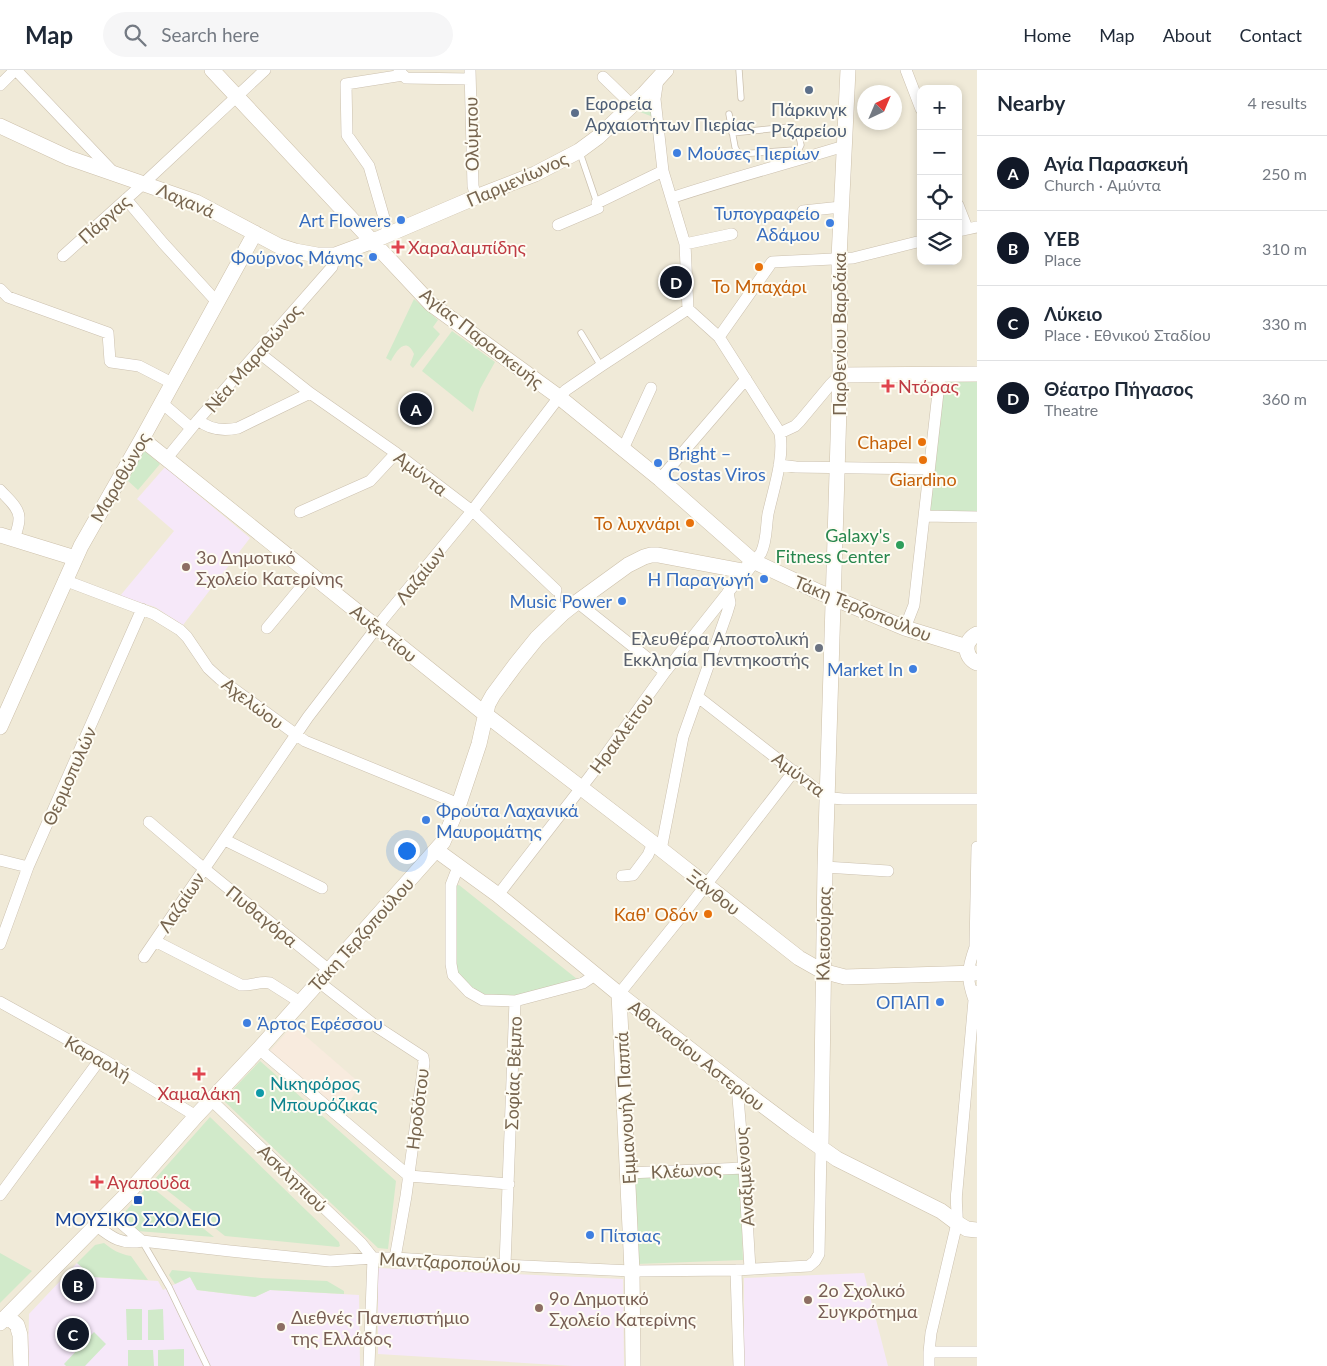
<!DOCTYPE html>
<html lang="en">
<head>
<meta charset="utf-8">
<style>
  body { margin:0; font-family:Lato,sans-serif; background:#f6f6f7; color:#1f2937 }
  .controls { position:absolute; right:15px; top:15px; display:grid; overflow:hidden; border-radius:10px; box-shadow:0 2px 8px #0003 }
  .controls button { width:45px; height:45px; display:grid; place-items:center; padding:0; border:0; border-bottom:1px solid #e0e1e3; background:#fff; color:#1f2937; font:25px sans-serif }
  .compass { position:absolute; left:857px; top:15px; width:45px; height:45px; border-radius:50%; background:#fff; box-shadow:0 2px 8px #0003; rotate:44deg }
  .you { position:absolute; left:406px; top:780px; width:18px; height:18px; margin:-12px; border:4px solid #fff; border-radius:50%; background:#1a73e8; box-shadow:0 0 0 8px #1a73e833 }
  .badge { display:grid; place-items:center; width:32px; height:32px; border-radius:50%; background:#111827; color:#fff; font-size:16px; font-weight:700 }
  .pin { position:absolute; translate:-50% -50%; border:2px solid #fff; box-shadow:0 1px 5px #0006 }
  .list { margin:0; padding:0; list-style:none }
  h2 { display:flex; justify-content:space-between; align-items:center; height:65px; margin:0; padding:0 20px; font-size:21px }
  h2 small { font-size:16px; font-weight:400; color:#747a83 }
  .list li { display:grid; grid-template-columns:32px 1fr auto; gap:15px; align-items:center; box-sizing:border-box; height:75px; padding:0 20px; border-top:1px solid #e0e1e3 }
  .list b { display:block; font-size:19px; white-space:nowrap }
  .list p { margin:0; font-size:16px; white-space:nowrap; color:#747a83 }
  .list em { font-size:16px; font-style:normal; color:#747a83 }
  .icon { flex:none; width:28px; height:28px; fill:none; stroke:currentColor; stroke-width:2; stroke-linecap:round; stroke-linejoin:round }
  .map { position:relative; flex:none; width:977px; height:1296px; overflow:hidden }
  header { display:flex; align-items:center; gap:30px; box-sizing:border-box; height:70px; padding:0 25px; background:#fff; border-bottom:1px solid #e0e1e3 }
  header strong { font-size:24px }
  nav { display:flex; gap:28px; margin-inline-start:auto; font-size:18px }
  .search { width:350px; height:45px; background:#f6f6f7; display:flex; align-items:center; gap:12px; box-sizing:border-box; padding:0 18px; border-radius:28px; color:#747a83; font-size:19px }
  main { display:flex }
  aside { flex:1; background:#fff }
  .map>svg:first-child { display:block }
  .residential { fill:#f0ead8; fill-rule:evenodd }
  .commercial { fill:#f8ebde }
  .education { fill:#f6e8f9 }
  .green { fill:#d1eaca }
  .lines { fill:none; stroke-linecap:round; stroke-linejoin:round }
  .lane-casing { stroke:#ccc1af; stroke-width:7 }
  .street-casing { stroke:#ccc1af; stroke-width:12 }
  .secondary-casing { stroke:#cdc0aa; stroke-width:16 }
  .lane { stroke:#fff; stroke-width:5.5 }
  .street { stroke:#fff; stroke-width:11 }
  .secondary { stroke:#fff; stroke-width:15 }
  .service-dot { fill:#5c6f8a; stroke:#fefcf3; stroke-width:2 }
  .shop-dot { fill:#3f7fe0; stroke:#fefcf3; stroke-width:2 }
  .health-dot { fill:#e0444e; stroke:#fefcf3; stroke-width:2 }
  .food-dot { fill:#e8710a; stroke:#fefcf3; stroke-width:2 }
  .leisure-dot { fill:#2e9e5b; stroke:#fefcf3; stroke-width:2 }
  .education-dot { fill:#8d6e63; stroke:#fefcf3; stroke-width:2 }
  .worship-dot { fill:#6b7280; stroke:#fefcf3; stroke-width:2 }
  .culture-dot { fill:#0f9aa8; stroke:#fefcf3; stroke-width:2 }
  .transit-dot { fill:#1a4fb4; stroke:#fefcf3; stroke-width:2 }
  .labels { text-anchor:middle; dominant-baseline:central; stroke-width:4; stroke-linejoin:round; paint-order:stroke }
  .service-label { font-size:18px; fill:#4e5e75; stroke:#fefcf3; text-anchor:start }
  .street-label { font-size:18px; fill:#77654f; stroke:#fefcf3 }
  .shop-label { font-size:18px; fill:#366cbe; stroke:#fefcf3; text-anchor:end }
  .health-label { font-size:18px; fill:#be3a42; stroke:#fefcf3; text-anchor:start }
  .food-label { font-size:18px; fill:#c56008; stroke:#fefcf3; text-anchor:end }
  .leisure-label { font-size:18px; fill:#27864d; stroke:#fefcf3; text-anchor:end }
  .education-label { font-size:18px; fill:#785e54; stroke:#fefcf3; text-anchor:start }
  .worship-label { font-size:18px; fill:#5b616d; stroke:#fefcf3; text-anchor:end }
  .culture-label { font-size:18px; fill:#0d838f; stroke:#fefcf3; text-anchor:start }
  .transit-label { font-size:18px; fill:#164399; stroke:#fefcf3 }
</style>
</head>
<body>
<header>
<strong>Map</strong>
<div class="search"><svg class="icon" aria-label="search" viewBox="0 0 24 24"><circle cx="10" cy="10" r="6"/><path d="M15 15l6 6"/></svg>Search here</div>
<nav><a>Home</a><a>Map</a><a>About</a><a>Contact</a></nav>
</header>
<main>
<div class="map">
<svg width="977" height="1296" viewBox="0 0 977 1296">
  <rect width="100%" height="100%" fill="#fcf9ec"/>
  <!-- residential -->
  <path class="residential" d="M0 0H977V1296H0ZM921 19H958V191H921ZM864 22H894V52H864Z"/>
  <!-- commercial -->
  <path class="commercial" d="M293 955 361 1014 342 1043 270 981Z"/>
  <!-- education -->
  <path class="education" d="M165 397 250 468 183 555 155 537 120 526 174 461 137 429Z
    M77 1193 93 1207 158 1211 163 1220 190 1207 197 1220 255 1227 270 1220 359 1225 360 1296H28L29 1244Z
    M378 1198 623 1209 624 1296H573L378 1284Z
    M864 1203 888 1296H744V1208Z"/>
  <!-- green -->
  <path class="green" d="M650 24 653 47 635 40Z
    M414 229 438 250 433 257 440 264 413 298 410 295 414 284C406 266 396 281 391 291L386 288Z
    M452 261 495 292 480 319 473 342 422 301Z
    M944 312H977V442H929Z
    M144 380 160 394 138 420 127 410Z
    M459 815 577 909 515 926 483 924 457 909 452 818 455 816Z
    M260 991 396 1111 388 1179 378 1178 223 1030Z
    M210 1047 339 1172 340 1176 338 1177 225 1166 154 1110Z
    M740 1103 743 1190 637 1194 633 1107Z
    M149 1115 214 1167 137 1161 127 1151 125 1142Z
    M104 1173C113 1180 119 1184 131 1186L148 1210 93 1207 77 1193 95 1175Z
    M0 1183 32 1201 0 1233Z
    M172 1200 261 1208 327 1211 344 1221V1224L270 1220 255 1227 197 1220 190 1207 175 1214 169 1205Z
    M126 1239H142V1270H127Z
    M163 1239 164 1270H148V1240Z
    M94 1262 106 1274 85 1296H66L64 1294Z
    M184 1279V1296H158V1280Z
    M128 1280H153L154 1296H128Z"/>
  <g class="lines">
    <!-- lane casing -->
    <g class="lane-casing">
      <path id="lane" d="M739 0 741 28
        M729 44 735 77 737 81 740 84 794 80 799 90
        M732 63 789 57C799 58 799 67 801 75L799 79 794 80
        M580 83 597 133
        M581 263 601 296
        M556 520 558 524 557 531 563 543
        M142 1171 169 1217 207 1296"/>
    </g>
    <!-- street casing -->
    <g class="street-casing">
      <path id="street" d="M16 0 114 103
        M470 0 473 116 476 127
        M906 0 921 39
        M399 1 406 8 470 9
        M603 7 632 35
        M658 9 655 29 663 101 685 174 688 239 719 267 780 363C784 390 774 417 768 444 766 456 767 471 761 483 759 486 756 489 753 491
        M0 15 15 0
        M671 128C728 109 786 94 844 76
        M126 129 163 173 217 232
        M958 135 967 158
        M803 141 841 137
        M558 155 598 138 597 133 663 101
        M958 161 977 157
        M389 165 369 96 347 65 346 14 403 5
        M685 174 732 164
        M63 186 144 113 265 0
        M0 219 8 227 108 263 110 291 111 292 139 296 172 313
        M719 267 772 192 853 188 921 171
        M258 282 310 323 396 383 476 444 556 520
        M162 333 191 358
        M198 350C210 360 224 361 238 358L310 323
        M780 363 795 356 800 351 830 315 840 305
        M623 379 651 318
        M167 388 198 350 332 197 335 185
        M779 395 796 397 929 399
        M660 409 746 309
        M0 420C7 428 20 438 19 449 19 456 16 463 14 469
        M300 442 370 411 396 383
        M924 446 977 447
        M64 510 154 544 180 560 187 567 208 598 220 609 305 671 459 734
        M577 532 665 602
        M267 558 311 505
        M905 558 914 535 940 305
        M698 627 816 719 832 728 843 729H977
        M149 752 196 792 329 900
        M225 770 322 818
        M977 777 975 877 977 884
        M661 780 683 667 727 543 730 533 728 522
        M0 790 28 797
        M458 797 451 815V894L453 905 469 922 483 930 515 931 505 1195
        M825 797 888 801
        M622 806 633 805 648 785 653 773
        M498 825 591 705 665 602 745 501
        M155 871 241 915C251 916 260 911 270 913L300 932
        M0 874 28 797 142 539
        M144 887 308 647 384 548 472 441 559 327 566 320 601 296 688 239
        M319 912 377 957 423 987 424 993 406 1126 395 1188
        M619 924 692 833 794 701
        M974 930C966 907 967 900 975 877
        M515 931 583 913 595 905
        M0 932 101 988 196 1046
        M259 979 409 1106 509 1114
        M737 1016 744 1098 750 1199
        M211 1030 361 1173 373 1188 369 1296
        M628 1103 744 1098
        M0 1125 101 988
        M109 1143 142 1171
        M97 1156C112 1168 122 1175 142 1171L230 1181 330 1191 373 1188H395L505 1195 632 1201 736 1200 809 1196 815 1191 819 1184 821 1077
        M736 1200 739 1296
        M929 1282H977
        M929 1296V1282L931 1263 957 1153C958 1142 955 1132 957 1120L974 930 977 921"/>
    </g>
    <!-- secondary casing -->
    <g class="secondary-casing">
      <path id="secondary" d="M212 0 431 234 559 327 660 409 753 491 819 522 905 558 967 577
        M0 56 69 88 196 132 279 176 295 181 317 185H335L373 171 476 127 535 104 579 81 598 67 644 24 666 0
        M840 305 977 304
        M142 369 485 644 653 773 799 888 822 901 845 907 977 903
        M0 465 75 488
        M977 564C963 571 964 587 977 593
        M0 657 81 476 142 369 255 163
        M436 780 498 825 619 924 737 1016 793 1058 837 1089 941 1141 957 1153 967 1159 977 1160
        M619 924 632 1201 633 1296
        M821 1077 825 797 840 305 839 188 848 0
        M7 1246 17 1255 20 1265 21 1296
        M0 1253 128 1123 196 1046 259 979 443 772 459 734 479 674 488 634 493 625 516 594 537 568 563 543 577 532 628 495 644 487 651 485H658L743 501H745L753 491"/>
    </g>
    <!-- lane -->
    <use href="#lane" class="lane"/>
    <!-- street -->
    <use href="#street" class="street"/>
    <!-- secondary -->
    <use href="#secondary" class="secondary"/>
  </g>
  <!-- markers -->
  <g class="service-dot">
    <circle cx="809" cy="20" r="5"/>
    <circle cx="575" cy="43" r="5"/>
  </g>
  <g class="shop-dot">
    <circle cx="677" cy="83" r="5"/>
    <circle cx="401" cy="150" r="5"/>
    <circle cx="830" cy="153" r="5"/>
    <circle cx="373" cy="187" r="5"/>
    <circle cx="658" cy="393" r="5"/>
    <circle cx="764" cy="509" r="5"/>
    <circle cx="622" cy="531" r="5"/>
    <circle cx="913" cy="599" r="5"/>
    <circle cx="426" cy="750" r="5"/>
    <circle cx="940" cy="932" r="5"/>
    <circle cx="247" cy="953" r="5"/>
    <circle cx="590" cy="1165" r="5"/>
  </g>
  <g class="health-dot">
    <path d="M395.5 169.5h5v5h5v5h-5v5h-5v-5h-5v-5h5z"/>
    <path d="M885.5 308.5h5v5h5v5h-5v5h-5v-5h-5v-5h5z"/>
    <path d="M196.5 996.5h5v5h5v5h-5v5h-5v-5h-5v-5h5z"/>
    <path d="M94.5 1104.5h5v5h5v5h-5v5h-5v-5h-5v-5h5z"/>
  </g>
  <g class="food-dot">
    <circle cx="759" cy="197" r="5"/>
    <circle cx="922" cy="372" r="5"/>
    <circle cx="923" cy="390" r="5"/>
    <circle cx="690" cy="453" r="5"/>
    <circle cx="708" cy="844" r="5"/>
  </g>
  <circle class="leisure-dot" cx="900" cy="475" r="5"/>
  <g class="education-dot">
    <circle cx="186" cy="497" r="5"/>
    <circle cx="808" cy="1230" r="5"/>
    <circle cx="539" cy="1238" r="5"/>
    <circle cx="281" cy="1257" r="5"/>
  </g>
  <circle class="worship-dot" cx="819" cy="578" r="5"/>
  <circle class="culture-dot" cx="260" cy="1023" r="5"/>
  <rect class="transit-dot" x="133" y="1125" width="10" height="10" rx="2.5"/>
  <g class="labels">
    <!-- service labels -->
    <g class="service-label">
      <text x="585" y="33">Εφορεία<tspan x="585" dy="21">Αρχαιοτήτων Πιερίας</tspan></text>
      <text x="809" y="39" text-anchor="middle">Πάρκινγκ<tspan x="809" dy="21">Ριζαρείου</tspan></text>
    </g>
    <!-- street labels -->
    <g class="street-label">
      <text transform="translate(471 64) rotate(-91)">Ολύμπου</text>
      <text transform="translate(517 109) rotate(-24)">Παρμενίωνος</text>
      <text transform="translate(186 130) rotate(23)">Λαχανά</text>
      <text transform="translate(104 149) rotate(-42)">Πάργας</text>
      <text transform="translate(839 264) rotate(-90)">Παρθενίου Βαρδάκα</text>
      <text transform="translate(482 268) rotate(38)">Αγίας Παρασκευής</text>
      <text transform="translate(253 288) rotate(-49)">Νέα Μαραθώνος</text>
      <text transform="translate(421 403) rotate(37)">Αμύντα</text>
      <text transform="translate(120 407) rotate(-60)">Μαραθώνος</text>
      <text transform="translate(420 505) rotate(-51)">Λαζαίων</text>
      <text transform="translate(863 538) rotate(22)">Τάκη Τερζοπούλου</text>
      <text transform="translate(384 563) rotate(39)">Αυξεντίου</text>
      <text transform="translate(253 633) rotate(37)">Αχελώου</text>
      <text transform="translate(621 663) rotate(-54)">Ηρακλείτου</text>
      <text transform="translate(799 704) rotate(37)">Αμύντα</text>
      <text transform="translate(69 706) rotate(-66)">Θερμοπυλών</text>
      <text transform="translate(714 822) rotate(38)">Ξάνθου</text>
      <text transform="translate(181 832) rotate(-56)">Λαζαίων</text>
      <text transform="translate(262 846) rotate(39)">Πυθαγόρα</text>
      <text transform="translate(361 864) rotate(-48)">Τάκη Τερζοπούλου</text>
      <text transform="translate(823 864) rotate(-89)">Κλεισούρας</text>
      <text transform="translate(697 985) rotate(38)">Αθανασίου Αστερίου</text>
      <text transform="translate(98 988) rotate(30)">Καραολή</text>
      <text transform="translate(513 1003) rotate(-88)">Σοφίας Βέμπο</text>
      <text transform="translate(625 1038) rotate(-93)">Εμμανουήλ Παππά</text>
      <text transform="translate(417 1039) rotate(-83)">Ηροδότου</text>
      <text transform="translate(686 1100) rotate(-3)">Κλέωνος</text>
      <text transform="translate(744 1107) rotate(-94)">Αναξιμένους</text>
      <text transform="translate(293 1108) rotate(44)">Ασκληπιού</text>
      <text transform="translate(450 1192) rotate(3)">Μαντζαροπούλου</text>
    </g>
    <!-- shop labels -->
    <g class="shop-label">
      <text x="687" y="83" text-anchor="start">Μούσες Πιερίων</text>
      <text x="820" y="143">Τυπογραφείο<tspan x="820" dy="21">Αδάμου</tspan></text>
      <text x="391" y="150">Art Flowers</text>
      <text x="363" y="187">Φούρνος Μάνης</text>
      <text x="668" y="383" text-anchor="start">Bright –<tspan x="668" dy="21">Costas Viros</tspan></text>
      <text x="754" y="509">Η Παραγωγή</text>
      <text x="612" y="531">Music Power</text>
      <text x="903" y="599">Market In</text>
      <text x="436" y="740" text-anchor="start">Φρούτα Λαχανικά<tspan x="436" dy="21">Μαυρομάτης</tspan></text>
      <text x="930" y="932">ΟΠΑΠ</text>
      <text x="257" y="953" text-anchor="start">Άρτος Εφέσσου</text>
      <text x="600" y="1165" text-anchor="start">Πίτσιας</text>
    </g>
    <!-- health labels -->
    <g class="health-label">
      <text x="408" y="177">Χαραλαμπίδης</text>
      <text x="898" y="316">Ντόρας</text>
      <text x="199" y="1023" text-anchor="middle">Χαμαλάκη</text>
      <text x="107" y="1112">Αγαπούδα</text>
    </g>
    <!-- food labels -->
    <g class="food-label">
      <text x="759" y="216" text-anchor="middle">Το Μπαχάρι</text>
      <text x="912" y="372">Chapel</text>
      <text x="923" y="409" text-anchor="middle">Giardino</text>
      <text x="680" y="453">Το λυχνάρι</text>
      <text x="698" y="844">Καθ' Οδόν</text>
    </g>
    <!-- leisure labels -->
    <g class="leisure-label">
      <text x="890" y="465">Galaxy's<tspan x="890" dy="21">Fitness Center</tspan></text>
    </g>
    <!-- education labels -->
    <g class="education-label">
      <text x="196" y="487">3ο Δημοτικό<tspan x="196" dy="21">Σχολείο Κατερίνης</tspan></text>
      <text x="818" y="1220">2ο Σχολικό<tspan x="818" dy="21">Συγκρότημα</tspan></text>
      <text x="549" y="1228">9ο Δημοτικό<tspan x="549" dy="21">Σχολείο Κατερίνης</tspan></text>
      <text x="291" y="1247">Διεθνές Πανεπιστήμιο<tspan x="291" dy="21">της Ελλάδος</tspan></text>
    </g>
    <!-- worship labels -->
    <g class="worship-label">
      <text x="809" y="568">Ελευθέρα Αποστολική<tspan x="809" dy="21">Εκκλησία Πεντηκοστής</tspan></text>
    </g>
    <!-- culture labels -->
    <g class="culture-label">
      <text x="270" y="1013">Νικηφόρος<tspan x="270" dy="21">Μπουρόζικας</tspan></text>
    </g>
    <!-- transit labels -->
    <g class="transit-label">
      <text x="138" y="1149">ΜΟΥΣΙΚΟ ΣΧΟΛΕΙΟ</text>
    </g>
  </g>
</svg>
<div class="controls">
<button>+</button>
<button>−</button>
<button><svg class="icon" aria-label="locate" viewBox="0 0 24 24"><circle cx="12" cy="12" r="6"/><path d="M12 2v4M12 18v4M2 12h4M18 12h4"/></svg></button>
<button><svg class="icon" aria-label="layers" viewBox="0 0 24 24"><path d="M12 4l9 5-9 5-9-5zM3 14l9 5 9-5"/></svg></button>
</div>
<svg class="compass" viewBox="-18 -18 36 36"><path d="M0-13l5 13h-10z" fill="#e53935"/><path d="M0 13l5-13h-10z" fill="#747a83"/></svg>
<div class="you"></div>
<div class="pin badge" style="left:416px;top:339px">A</div>
<div class="pin badge" style="left:78px;top:1215px">B</div>
<div class="pin badge" style="left:73px;top:1264px">C</div>
<div class="pin badge" style="left:676px;top:212px">D</div>
</div>
<aside>
<h2>Nearby<small>4 results</small></h2>
<ul class="list">
<li><span class="badge">A</span><div><b>Αγία Παρασκευή</b><p>Church · Αμύντα</p></div><em>250 m</em></li>
<li><span class="badge">B</span><div><b>ΥΕΒ</b><p>Place</p></div><em>310 m</em></li>
<li><span class="badge">C</span><div><b>Λύκειο</b><p>Place · Εθνικού Σταδίου</p></div><em>330 m</em></li>
<li><span class="badge">D</span><div><b>Θέατρο Πήγασος</b><p>Theatre</p></div><em>360 m</em></li>
</ul>
</aside>
</main>
</body>
</html>
